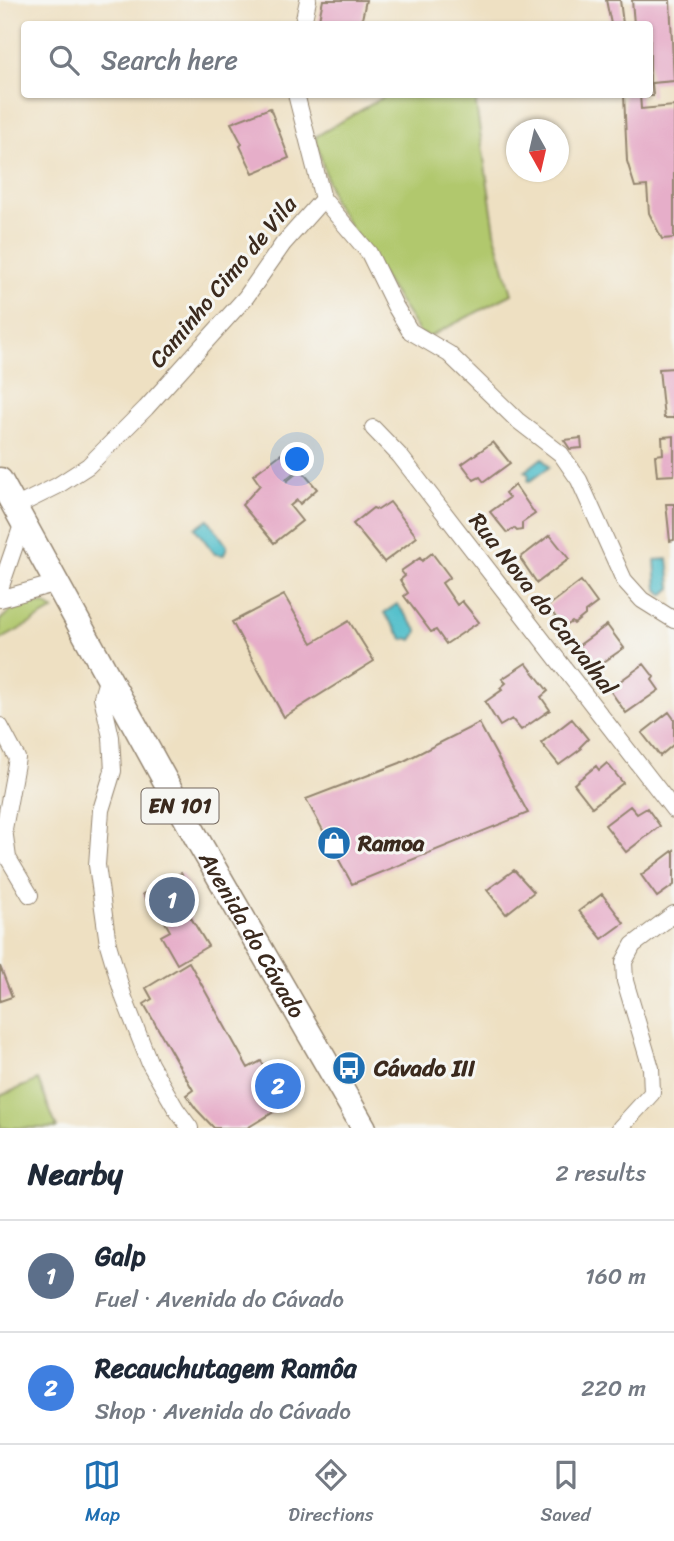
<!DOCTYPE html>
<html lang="en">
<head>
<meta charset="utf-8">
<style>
  body { margin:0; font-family:Sriracha,sans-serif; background:#f6f6f7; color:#1f2937 }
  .compass { position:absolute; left:506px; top:119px; width:63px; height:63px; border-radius:50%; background:#fff; box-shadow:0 2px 5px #0004; rotate:172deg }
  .you { position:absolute; left:298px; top:460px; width:24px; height:24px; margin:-18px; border:5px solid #fff; border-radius:50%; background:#1a73e8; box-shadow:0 0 0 10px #1a73e833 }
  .badge { display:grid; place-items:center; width:46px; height:46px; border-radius:50%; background:#1f6fb2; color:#fff; font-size:23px; font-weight:700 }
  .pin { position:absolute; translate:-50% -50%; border:4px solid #fff; box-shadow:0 2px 7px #0006 }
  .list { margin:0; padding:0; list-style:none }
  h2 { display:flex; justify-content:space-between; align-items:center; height:91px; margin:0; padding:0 28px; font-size:30px }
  h2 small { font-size:23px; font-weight:400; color:#747a83 }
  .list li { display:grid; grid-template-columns:46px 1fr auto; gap:21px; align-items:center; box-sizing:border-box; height:112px; padding:0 28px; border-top:2px solid #e0e1e3 }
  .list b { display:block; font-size:26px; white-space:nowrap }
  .list p { margin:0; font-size:23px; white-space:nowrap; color:#747a83 }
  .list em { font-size:23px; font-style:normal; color:#747a83 }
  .icon { flex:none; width:38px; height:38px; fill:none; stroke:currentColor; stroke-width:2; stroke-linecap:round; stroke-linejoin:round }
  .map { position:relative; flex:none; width:674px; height:1128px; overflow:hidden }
  .search { position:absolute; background:#fff; box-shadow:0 2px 5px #0004; left:21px; right:21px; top:21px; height:77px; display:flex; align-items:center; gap:18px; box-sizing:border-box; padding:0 24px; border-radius:7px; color:#747a83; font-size:26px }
  .sheet { height:315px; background:#fff }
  nav { display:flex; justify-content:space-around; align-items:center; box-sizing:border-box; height:98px; border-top:2px solid #e0e1e3; background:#fff; font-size:19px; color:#747a83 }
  nav a { display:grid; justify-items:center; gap:4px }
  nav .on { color:#1f6fb2 }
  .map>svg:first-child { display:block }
  .green { fill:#b1c86d; stroke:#767946; stroke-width:2 }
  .water { fill:#52bfcb; stroke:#467474; stroke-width:2 }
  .building { fill:#e6aec9 }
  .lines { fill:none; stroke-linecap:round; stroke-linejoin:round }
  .street-casing { stroke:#948570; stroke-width:18 }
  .primary-casing { stroke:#948570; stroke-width:27 }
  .street { stroke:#fff; stroke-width:16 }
  .primary { stroke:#fff; stroke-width:24 }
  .labels { text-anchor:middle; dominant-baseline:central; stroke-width:6; stroke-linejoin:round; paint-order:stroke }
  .shield { fill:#f6f6f2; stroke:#73675e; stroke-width:2 }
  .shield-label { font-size:21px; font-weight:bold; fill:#3b2a1e }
  .street-label { font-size:23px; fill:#3b2a1e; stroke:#f6f6f2 }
  .poi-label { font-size:23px; font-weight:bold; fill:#3b2a1e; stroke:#f6f6f2; text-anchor:start }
</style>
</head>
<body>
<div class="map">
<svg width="674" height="1128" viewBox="0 0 674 1128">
  <rect width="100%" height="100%" fill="#f6f6f2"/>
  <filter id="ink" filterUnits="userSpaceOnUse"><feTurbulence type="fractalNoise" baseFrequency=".0143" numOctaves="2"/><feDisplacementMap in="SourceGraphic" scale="14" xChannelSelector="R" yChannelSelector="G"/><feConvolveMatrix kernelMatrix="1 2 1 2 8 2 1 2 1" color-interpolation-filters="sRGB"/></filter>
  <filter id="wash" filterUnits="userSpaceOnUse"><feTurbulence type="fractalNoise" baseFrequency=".00686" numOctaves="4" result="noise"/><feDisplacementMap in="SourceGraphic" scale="28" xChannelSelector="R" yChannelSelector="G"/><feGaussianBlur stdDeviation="1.57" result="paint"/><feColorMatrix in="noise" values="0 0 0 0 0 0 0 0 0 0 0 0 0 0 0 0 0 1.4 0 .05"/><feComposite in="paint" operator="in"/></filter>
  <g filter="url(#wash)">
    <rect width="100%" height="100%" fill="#eee0c2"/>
    <!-- green -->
    <path class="green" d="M387 95H477L476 105 496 238 512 294 429 337 420 333 333 201 315 137Z
      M27 604H45L54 610 0 640V620L11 610Z
      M38 1080 57 1128H0V1096Z"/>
    <!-- water -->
    <path class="water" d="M542 458 549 467 530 481H528L529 475 525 471Z
      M208 519 227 546 224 555 215 554 195 528Z
      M668 559 671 588 663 595 657 588 655 560Z
      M397 604 418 631 412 640 407 638 404 640 384 613Z"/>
    <g id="blocks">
      <!-- building -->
      <path class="building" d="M323 0H366L361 24H318Z
        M606 0H620L623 24H611Z
        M632 0H670L674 81 652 83 653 96H650V24H634Z
        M624 94H640L641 109 674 106V238L662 239 649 213 647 186 635 187 627 161Z
        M270 108 289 158 253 173 240 146 242 144 231 123Z
        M674 368V418H664L659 369Z
        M674 436V475L657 476 655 455 663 454 662 437Z
        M581 438 582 448 570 449 564 440Z
        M493 442 510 463 484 482 480 477 474 480 462 464Z
        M281 454 296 471 286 479 287 481 301 470 317 489 300 504 297 500 290 506 302 521 274 543 242 505 260 485 253 475Z
        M515 485 535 514 522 523V530L517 531 514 528 507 533 490 512 509 498 505 493Z
        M390 502 417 537 384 562 353 524 373 508 378 510Z
        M666 504H674V540L670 541Z
        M550 535 569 559 537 583 520 558Z
        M432 553 450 577 442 583 457 605 462 601 479 622 446 644 436 630 431 632 404 596 408 593 400 580 405 576 401 571 420 558 422 561Z
        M581 581 597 603 585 612V615L574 624 572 622 563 628 548 606Z
        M284 595 312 643 349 621 374 661 284 717 232 622Z
        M607 625 624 648 595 668 578 646Z
        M526 663 548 691 541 697 550 710 521 730 512 719 500 726 485 702 502 690 500 688 506 683 502 679Z
        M644 664 654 677 652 680 659 690 626 713 609 689Z
        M669 712 674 719V744L660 756 642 733Z
        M572 719 588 739 580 747 581 749 559 765 541 743Z
        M479 723 528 813 352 884 306 799 400 763Z
        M607 763 623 783 592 807 574 784 596 766 599 770Z
        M630 806 637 814 647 808 660 826 626 852 605 825Z
        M674 850V885L657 897 641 875Z
        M514 870 534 892 506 914 487 890Z
        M181 873 194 896 182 903 208 946 177 964 161 936 170 931 161 915 156 916 143 894Z
        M602 894 624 923 602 939 579 911Z
        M189 962 248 1068 261 1061 275 1084 271 1087 282 1107 247 1128H214L197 1110 186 1095 193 1090 144 1004 152 999 146 988Z
        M0 966 12 997 0 1001Z"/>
    </g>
  </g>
  <g filter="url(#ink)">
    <use href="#blocks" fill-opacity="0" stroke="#948570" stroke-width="2"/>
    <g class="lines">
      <!-- street casing -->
      <g class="street-casing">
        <path id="street" d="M303 24 308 0
          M296 94 323 199
          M323 199 369 253 395 306 410 331 449 354 517 420 561 454 579 480 624 580 642 600 674 620
          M373 428 400 456 674 810
          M15 507 57 486 88 466 146 408 246 297 283 244 323 199
          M0 589 23 522
          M0 599 57 583
          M108 677 102 697 111 737 113 771 101 810 97 865 108 944 124 998 150 1064 176 1109 190 1128
          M0 726 17 758 4 829 8 858 30 895
          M620 1128 652 1093 651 1068 625 981 624 962 633 945 674 914"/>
      </g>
      <!-- primary casing -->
      <g class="primary-casing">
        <g id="primary">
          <path id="s1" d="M0 480 200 844 364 1128"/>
        </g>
      </g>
      <!-- street -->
      <use href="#street" class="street"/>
      <!-- primary -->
      <use href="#primary" class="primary"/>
    </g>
  </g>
  <!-- icons -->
  <defs>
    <g id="shop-disc" transform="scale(1.75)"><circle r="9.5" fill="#1f6fb2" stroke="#f6f6f2"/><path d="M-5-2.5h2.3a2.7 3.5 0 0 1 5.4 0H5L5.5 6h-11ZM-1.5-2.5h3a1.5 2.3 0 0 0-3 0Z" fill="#fff"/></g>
    <g id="bus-disc" transform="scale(1.75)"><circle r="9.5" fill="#1f6fb2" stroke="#f6f6f2"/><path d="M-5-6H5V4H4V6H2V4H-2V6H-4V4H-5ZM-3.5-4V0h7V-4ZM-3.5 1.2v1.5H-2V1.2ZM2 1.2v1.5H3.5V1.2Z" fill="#fff"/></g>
  </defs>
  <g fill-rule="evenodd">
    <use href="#shop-disc" x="334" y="843"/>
    <use href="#bus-disc" x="349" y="1068"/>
  </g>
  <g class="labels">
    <!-- shield labels -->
    <rect class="shield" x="141.5" y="788.5" width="77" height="35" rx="5"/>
    <g class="shield-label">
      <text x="180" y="806">EN 101</text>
    </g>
    <!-- street labels -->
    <g class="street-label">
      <text transform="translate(223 282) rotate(-50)">Caminho Cimo de Vila</text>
      <text transform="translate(543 604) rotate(52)">Rua Nova do Carvalhal</text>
      <text stroke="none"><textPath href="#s1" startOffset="520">Avenida do Cávado</textPath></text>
    </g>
    <!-- poi labels -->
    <g class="poi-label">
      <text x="358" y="843">Ramoa</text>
      <text x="374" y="1068">Cávado III</text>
    </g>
  </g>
</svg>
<svg class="compass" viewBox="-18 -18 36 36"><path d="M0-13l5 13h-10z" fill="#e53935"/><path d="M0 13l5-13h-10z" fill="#747a83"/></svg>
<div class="you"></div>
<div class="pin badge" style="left:172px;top:900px;background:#5c6f8a">1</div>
<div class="pin badge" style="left:278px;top:1086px;background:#3f7fe0">2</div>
<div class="search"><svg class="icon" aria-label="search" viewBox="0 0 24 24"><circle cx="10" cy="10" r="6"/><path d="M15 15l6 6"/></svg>Search here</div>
</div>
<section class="sheet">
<h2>Nearby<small>2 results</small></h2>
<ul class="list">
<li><span class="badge" style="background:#5c6f8a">1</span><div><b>Galp</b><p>Fuel · Avenida do Cávado</p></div><em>160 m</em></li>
<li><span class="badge" style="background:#3f7fe0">2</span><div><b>Recauchutagem Ramôa</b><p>Shop · Avenida do Cávado</p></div><em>220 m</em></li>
</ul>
</section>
<nav>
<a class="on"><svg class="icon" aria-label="map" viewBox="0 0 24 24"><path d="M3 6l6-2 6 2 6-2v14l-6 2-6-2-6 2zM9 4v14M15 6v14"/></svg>Map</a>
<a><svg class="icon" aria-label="directions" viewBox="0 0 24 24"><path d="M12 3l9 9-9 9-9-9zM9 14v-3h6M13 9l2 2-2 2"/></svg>Directions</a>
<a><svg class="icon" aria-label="saved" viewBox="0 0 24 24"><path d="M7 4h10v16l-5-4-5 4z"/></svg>Saved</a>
</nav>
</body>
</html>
